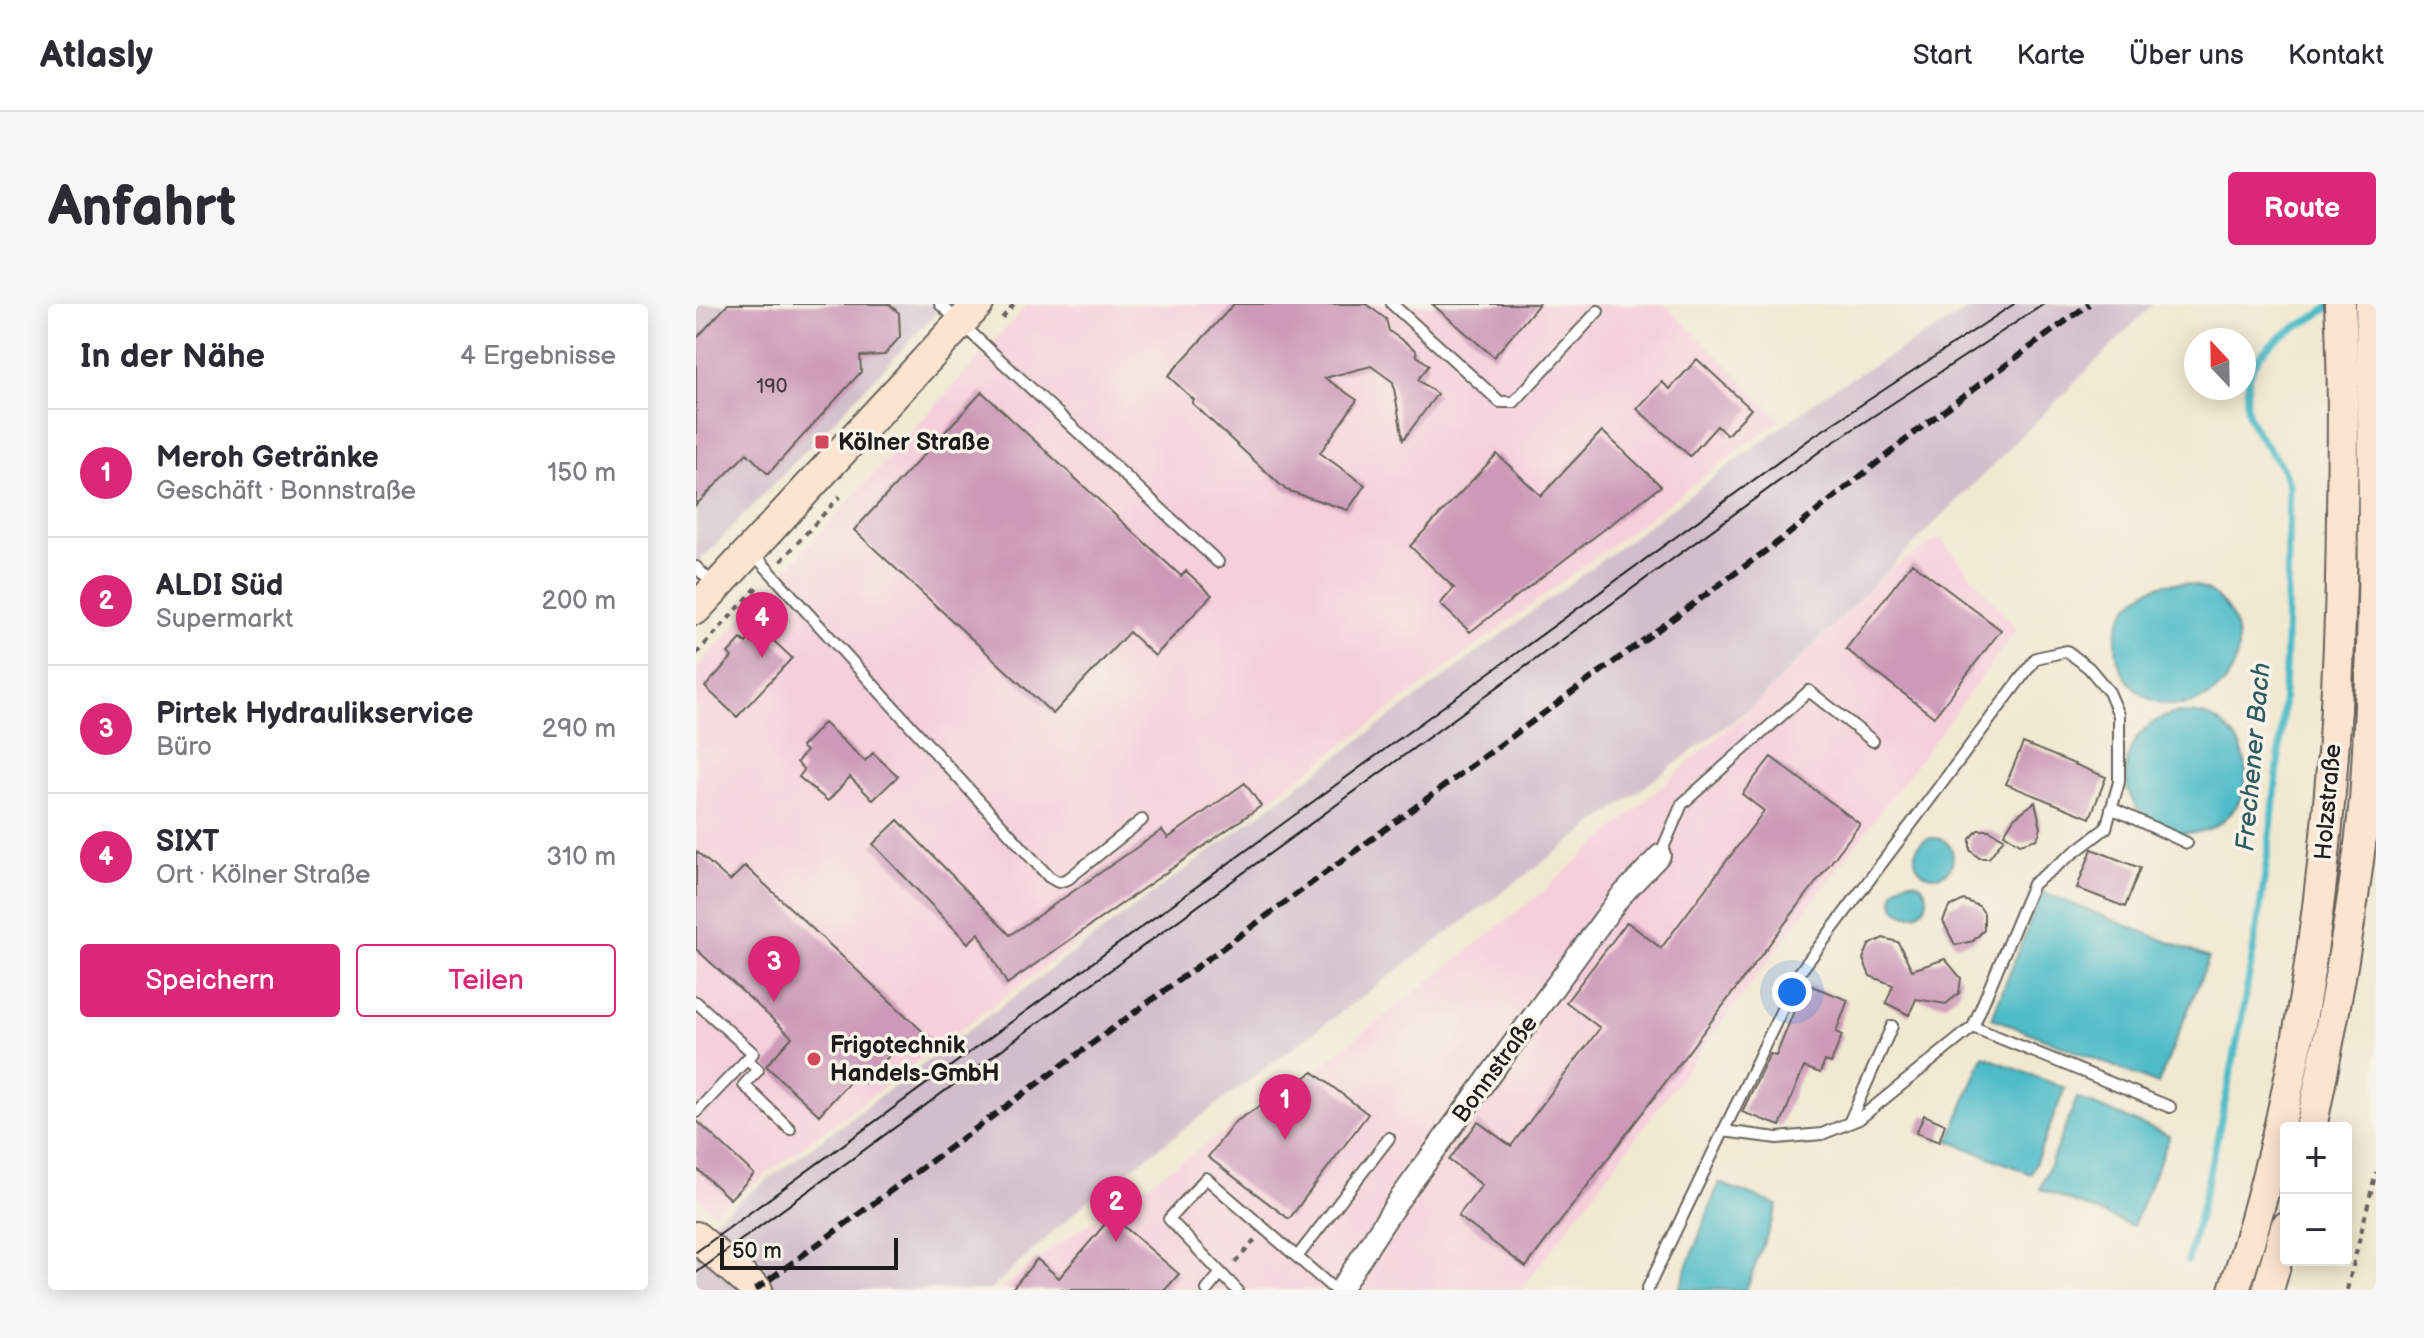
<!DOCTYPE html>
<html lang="de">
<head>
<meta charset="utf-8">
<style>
  body { margin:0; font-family:"Balsamiq Sans",sans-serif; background:#f7f7f7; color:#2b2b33 }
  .controls { position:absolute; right:24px; bottom:24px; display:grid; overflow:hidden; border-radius:8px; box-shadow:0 4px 20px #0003 }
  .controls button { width:72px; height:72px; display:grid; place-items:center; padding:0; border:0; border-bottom:2px solid #e1e1e2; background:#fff; color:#2b2b33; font:40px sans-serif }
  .compass { position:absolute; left:1488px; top:24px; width:72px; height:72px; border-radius:50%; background:#fff; box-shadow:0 4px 20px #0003; rotate:338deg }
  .scale { position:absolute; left:24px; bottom:20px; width:178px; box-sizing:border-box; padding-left:8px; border:4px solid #1c1c1c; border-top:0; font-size:22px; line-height:28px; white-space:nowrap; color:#1c1c1c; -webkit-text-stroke:6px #f7f3e8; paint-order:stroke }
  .you { position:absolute; left:1096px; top:688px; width:28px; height:28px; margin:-20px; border:6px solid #fff; border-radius:50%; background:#1a73e8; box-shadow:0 0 0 12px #1a73e833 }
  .badge { display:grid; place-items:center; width:52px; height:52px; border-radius:50%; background:#db2777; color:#fff; font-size:26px; font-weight:700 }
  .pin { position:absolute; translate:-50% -66px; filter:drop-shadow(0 2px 4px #0008) }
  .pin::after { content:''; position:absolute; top:42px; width:28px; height:24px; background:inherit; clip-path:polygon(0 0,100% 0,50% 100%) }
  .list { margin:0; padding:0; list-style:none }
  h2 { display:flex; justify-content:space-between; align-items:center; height:104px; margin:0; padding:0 32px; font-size:34px }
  h2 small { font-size:26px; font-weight:400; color:#7c7c81 }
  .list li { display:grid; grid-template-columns:52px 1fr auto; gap:24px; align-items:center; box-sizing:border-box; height:128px; padding:0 32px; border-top:2px solid #e1e1e2 }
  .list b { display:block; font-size:30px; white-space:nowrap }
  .list p { margin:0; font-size:26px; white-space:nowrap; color:#7c7c81 }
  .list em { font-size:26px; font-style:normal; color:#7c7c81 }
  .actions { display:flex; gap:16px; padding:24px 32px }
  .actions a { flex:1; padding:18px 0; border:2px solid #db2777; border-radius:8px; text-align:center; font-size:28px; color:#db2777 }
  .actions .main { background:#db2777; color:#fff }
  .map { position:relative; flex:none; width:1680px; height:986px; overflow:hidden; border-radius:8px }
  header { display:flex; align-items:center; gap:48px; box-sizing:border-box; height:112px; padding:0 40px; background:#fff; border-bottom:2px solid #e1e1e2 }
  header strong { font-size:38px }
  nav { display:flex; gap:44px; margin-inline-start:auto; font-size:28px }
  .intro { display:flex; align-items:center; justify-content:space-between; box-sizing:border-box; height:192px; padding:0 48px }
  h1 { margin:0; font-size:56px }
  .button { padding:20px 36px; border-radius:8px; background:#db2777; color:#fff; font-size:28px; font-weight:700 }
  main { display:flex; gap:48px; padding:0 48px }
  aside { flex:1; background:#fff; border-radius:8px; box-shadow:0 4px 20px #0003 }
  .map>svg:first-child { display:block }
  .built { fill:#f5cfda }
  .industrial { fill:#d1bdcb }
  .water { fill:#4ebbc8; stroke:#356c72; stroke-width:2 }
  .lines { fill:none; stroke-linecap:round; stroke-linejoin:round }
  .stream { stroke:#4ebbc8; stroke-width:7 }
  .building { fill:#cc9ab8 }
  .lane-casing { stroke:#67635b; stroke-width:14 }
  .street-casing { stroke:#67635b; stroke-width:24 }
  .secondary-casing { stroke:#67635b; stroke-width:34 }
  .path { stroke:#67635b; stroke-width:4; stroke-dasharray:6 6; stroke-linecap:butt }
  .lane { stroke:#fff; stroke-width:10 }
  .street { stroke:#fff; stroke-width:20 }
  .secondary { stroke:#fde4d1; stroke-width:30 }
  .tram { stroke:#1c1c1c; stroke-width:2 }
  .rail { stroke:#1c1c1c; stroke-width:6; stroke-dasharray:12 6; stroke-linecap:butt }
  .poi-dot { fill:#d1495b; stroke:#f7f3e8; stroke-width:3 }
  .labels { text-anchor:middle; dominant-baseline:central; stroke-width:7; stroke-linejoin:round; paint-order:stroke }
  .number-label { font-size:20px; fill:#483c43 }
  .poi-label { font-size:24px; font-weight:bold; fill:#1c1c1c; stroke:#f7f3e8; text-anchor:start }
  .street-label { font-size:24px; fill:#1c1c1c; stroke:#f7f3e8 }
  .water-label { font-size:26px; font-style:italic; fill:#305c61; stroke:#f7f3e8 }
</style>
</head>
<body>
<header>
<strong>Atlasly</strong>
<nav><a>Start</a><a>Karte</a><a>Über uns</a><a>Kontakt</a></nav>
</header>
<div class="intro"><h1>Anfahrt</h1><a class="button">Route</a></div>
<main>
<aside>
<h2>In der Nähe<small>4 Ergebnisse</small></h2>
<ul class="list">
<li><span class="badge">1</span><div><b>Meroh Getränke</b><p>Geschäft · Bonnstraße</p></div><em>150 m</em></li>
<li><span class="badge">2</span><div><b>ALDI Süd</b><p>Supermarkt</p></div><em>200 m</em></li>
<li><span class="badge">3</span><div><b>Pirtek Hydraulikservice</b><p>Büro</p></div><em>290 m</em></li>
<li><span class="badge">4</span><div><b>SIXT</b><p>Ort · Kölner Straße</p></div><em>310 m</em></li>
</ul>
<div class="actions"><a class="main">Speichern</a><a>Teilen</a></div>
</aside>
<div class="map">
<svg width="1680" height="986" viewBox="0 0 1680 986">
  <rect width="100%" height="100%" fill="#f7f3e8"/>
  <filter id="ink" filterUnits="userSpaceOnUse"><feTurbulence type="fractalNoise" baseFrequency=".0125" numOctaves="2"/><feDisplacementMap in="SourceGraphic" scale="16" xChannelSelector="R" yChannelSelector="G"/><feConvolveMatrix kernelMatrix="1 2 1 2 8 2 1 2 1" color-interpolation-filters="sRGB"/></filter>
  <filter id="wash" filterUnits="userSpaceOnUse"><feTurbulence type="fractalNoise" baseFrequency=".006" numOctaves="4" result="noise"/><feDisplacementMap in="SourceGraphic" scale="32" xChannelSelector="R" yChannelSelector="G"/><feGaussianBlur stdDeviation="1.8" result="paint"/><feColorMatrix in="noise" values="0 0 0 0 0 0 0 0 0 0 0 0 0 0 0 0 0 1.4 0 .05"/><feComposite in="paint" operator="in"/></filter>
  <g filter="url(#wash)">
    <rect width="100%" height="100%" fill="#f1e8d1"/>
    <!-- built -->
    <path class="built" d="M332 0H969L1085 115 18 909 0 891V365Z
      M1244 234 1321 326 825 986H304L341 955 617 768 844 590 1058 401 1196 264Z"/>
    <!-- industrial -->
    <path class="industrial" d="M0 0H249L0 261Z
      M1283 0H1457L1058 401 391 897 294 986H0V929L1135 86Z"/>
    <!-- water -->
    <path class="water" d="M1420 340a61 61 0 1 1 122 0a61 61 0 1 1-122 0Z
      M1430 469a60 60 0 1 1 120 0a60 60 0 1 1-120 0Z
      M1219 553a19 19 0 1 1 38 0a19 19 0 1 1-38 0Z
      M1197 594a17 17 0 1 1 34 0a17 17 0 1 1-34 0Z
      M1346 588 1513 654 1462 780 1296 714Z
      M1287 752 1369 784 1335 870 1253 837Z
      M1381 794 1474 832 1437 922 1344 885Z
      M1023 879 1082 901 1050 986 983 985Z"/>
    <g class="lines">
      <!-- stream -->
      <path class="stream" d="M1492 957C1536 783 1569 609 1585 431 1592 348 1591 264 1593 181 1586 155 1565 141 1555 117 1550 106 1550 92 1552 80 1559 35 1603 26 1635 2"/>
    </g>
    <g id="blocks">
      <!-- building -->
      <path class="building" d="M32 0H193L203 9 204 33 188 51 164 52 165 68 72 170 51 149 0 201V35Z
        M538 0H670L690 15 693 27 720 46 721 52 733 61 722 76 741 90 707 136 697 78 675 62 629 74 661 96 624 149 669 181 652 206 590 186 496 99 498 96 472 72Z
        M736 0H843L798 53Z
        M1001 55 1055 105 1031 131 1021 122 994 152 941 105 966 78 974 85Z
        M286 88 485 272 490 267 516 291 459 352 433 328 357 410 158 226Z
        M906 127 965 182 774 328 744 300 758 284 714 242 801 150 845 192Z
        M1216 259 1305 326 1238 413 1150 345Z
        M64 324 96 354 41 413 9 383 36 353 32 349 45 335 50 339Z
        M128 419 169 457 177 449 202 472 177 496 154 473 132 497 103 473 108 466 101 458 110 447 105 443Z
        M1327 439 1410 473 1394 514 1310 480Z
        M1075 453 1164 520 830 963 762 912 786 881 753 856 782 818 815 842 904 724 870 698 931 618 965 644 1068 507 1046 490Z
        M549 479 565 502 311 680 283 629 272 639 177 540 202 516 314 631 466 526 472 534Z
        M1339 498 1345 524 1341 535 1324 540 1308 530 1318 514Z
        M1282 526H1293L1308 534 1293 554H1283L1274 546V535Z
        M1396 545 1444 564 1429 603 1381 584Z
        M0 547 34 577 49 562 236 736 222 751 206 737 169 779 160 771 123 811 70 762 96 733 0 645Z
        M1268 596 1283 602 1288 609V626L1277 637 1259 641 1247 617 1253 603Z
        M1187 634 1202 638 1216 666 1249 655 1265 674 1263 689 1250 700 1220 695 1213 711 1190 699 1197 681 1174 672 1167 655 1173 641Z
        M1113 681 1152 696 1140 728 1146 731 1135 759 1129 757 1124 769 1108 763 1084 822 1046 808 1074 750 1080 752 1106 687 1110 689Z
        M617 768 672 810 593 915 512 853 539 818Z
        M1228 811 1249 820 1243 838 1220 829Z
        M0 816 58 870 34 895 0 864Z
        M416 912 483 970 469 986H315L341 955 363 974Z"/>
    </g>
  </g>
  <g filter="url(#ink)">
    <use href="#blocks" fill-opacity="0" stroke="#67635b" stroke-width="2"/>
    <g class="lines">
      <!-- lane casing -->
      <g class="lane-casing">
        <path id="lane" d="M244 0 522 258
          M696 0 804 98H818L902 7
          M56 248 353 573 362 578 372 575 446 516
          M0 263 19 282
          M1415 504 1491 539
          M964 551 986 500 1113 387 1177 437
          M0 698 57 749 0 808
          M1277 723 1474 803
          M51 755 62 766 48 781 94 825
          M1153 819 1196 722
          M601 953 693 834
          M511 986 525 969
          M541 986 473 915 510 874 639 986
          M951 986 1104 668 1340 354 1371 347 1393 364 1413 388 1423 411V478L1410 524 1337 580 1277 723 1163 815 1126 830 1081 834 1027 827"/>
      </g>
      <!-- street casing -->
      <g class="street-casing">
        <path id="street" d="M644 986 702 897 924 593 964 551"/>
      </g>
      <!-- secondary casing -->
      <g class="secondary-casing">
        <path id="secondary" d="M0 305 282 0
          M1615 824C1637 716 1658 606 1669 496 1680 332 1679 165 1675 0
          M0 933 61 986
          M1538 986C1620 738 1644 471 1646 211 1647 141 1648 70 1644 0
          M1572 986 1590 923"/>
      </g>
      <!-- path -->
      <path class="path" d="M306 14 318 0
        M85 257 144 192
        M0 350 63 281
        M539 959 559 936
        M1651 986 1680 868"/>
      <!-- lane -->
      <use href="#lane" class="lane"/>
      <!-- street -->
      <use href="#street" class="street"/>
      <!-- secondary -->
      <use href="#secondary" class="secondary"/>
      <!-- tram -->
      <path class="tram" d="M0 948 1118 132 1318 0
        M0 969 1127 145 1348 0"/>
      <!-- rail -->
      <path class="rail" d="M59 986 1090 232 1227 122 1393 0"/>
    </g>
  </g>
  <!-- markers -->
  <g class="poi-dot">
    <rect x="118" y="130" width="16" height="16" rx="4"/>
    <circle cx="118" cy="755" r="8"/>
  </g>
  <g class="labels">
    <!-- number labels -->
    <g class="number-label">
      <text x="76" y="83">190</text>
    </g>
    <!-- poi labels -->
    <g class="poi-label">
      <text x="142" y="138">Kölner Straße</text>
      <text x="134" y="741">Frigotechnik<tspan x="134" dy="28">Handels-GmbH</tspan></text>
    </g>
    <!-- street labels -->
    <g class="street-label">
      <text transform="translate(1632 498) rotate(-85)">Holzstraße</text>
      <text transform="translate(799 765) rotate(-54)">Bonnstraße</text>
    </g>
    <!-- water labels -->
    <g class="water-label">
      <text transform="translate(1558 453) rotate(-85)">Frechener Bach</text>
    </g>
  </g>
</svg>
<div class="controls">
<button>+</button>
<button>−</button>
</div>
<svg class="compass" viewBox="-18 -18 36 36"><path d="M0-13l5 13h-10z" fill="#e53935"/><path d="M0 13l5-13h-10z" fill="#7c7c81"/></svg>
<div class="scale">50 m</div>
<div class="you"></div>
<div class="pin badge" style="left:589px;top:836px">1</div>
<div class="pin badge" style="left:420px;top:938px">2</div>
<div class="pin badge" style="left:78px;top:698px">3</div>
<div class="pin badge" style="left:66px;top:354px">4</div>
</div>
</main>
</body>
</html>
